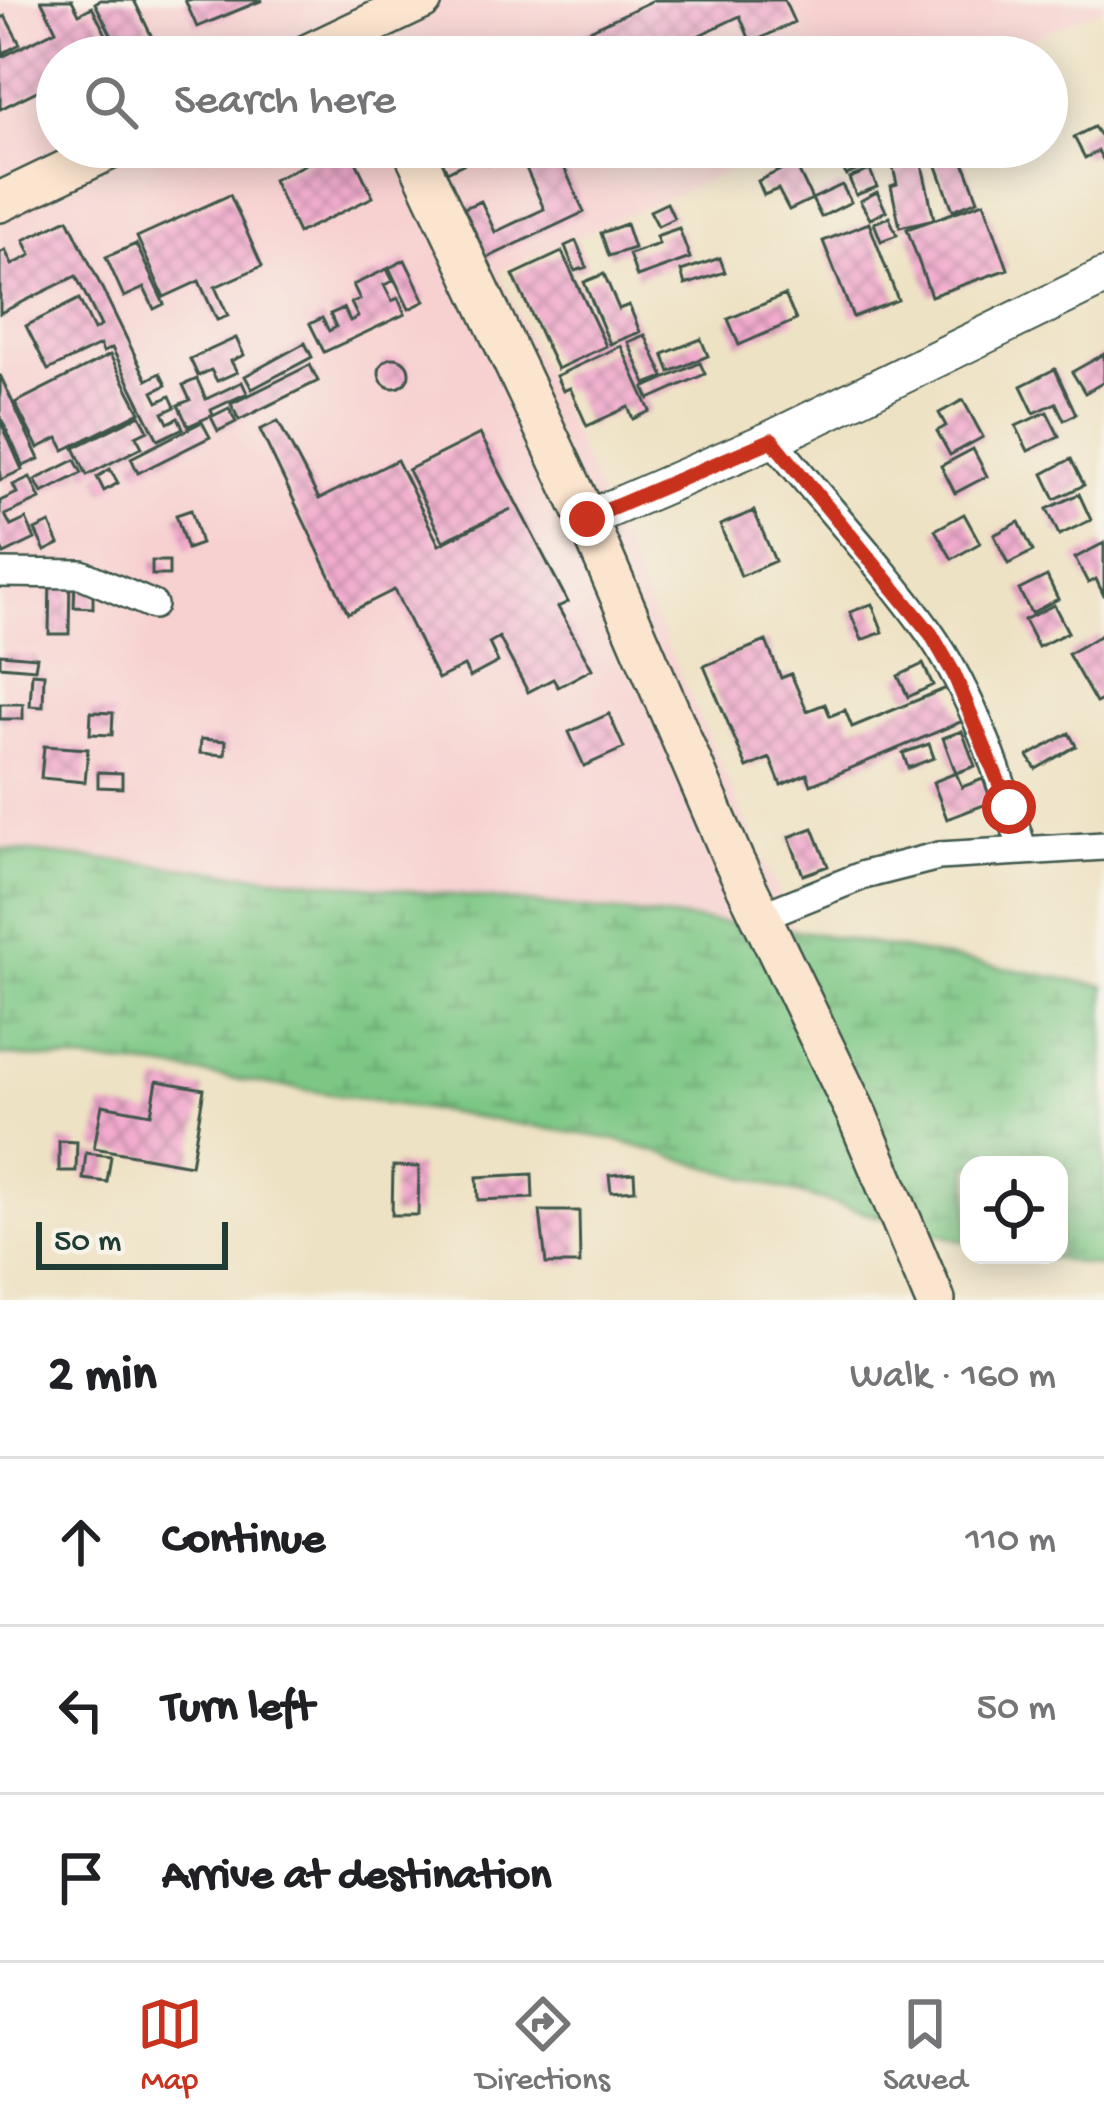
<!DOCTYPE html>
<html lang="en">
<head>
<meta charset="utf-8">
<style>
  body { margin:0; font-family:"Gochi Hand",sans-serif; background:#f6f6f6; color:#202124 }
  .controls { position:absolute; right:36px; bottom:36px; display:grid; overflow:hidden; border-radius:24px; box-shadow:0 6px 30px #0003 }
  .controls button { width:108px; height:108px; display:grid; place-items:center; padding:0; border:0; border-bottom:3px solid #e0e0e0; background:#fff; color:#202124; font:60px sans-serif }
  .scale { position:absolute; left:36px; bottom:30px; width:192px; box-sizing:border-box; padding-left:12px; border:6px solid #1f3d34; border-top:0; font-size:33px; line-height:42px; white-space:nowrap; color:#1f3d34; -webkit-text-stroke:9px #f7f3e8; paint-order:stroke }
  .stop { position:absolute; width:36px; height:36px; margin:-27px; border:9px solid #c8321e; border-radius:50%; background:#fff }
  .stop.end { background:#c8321e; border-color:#fff; box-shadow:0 3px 12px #0008 }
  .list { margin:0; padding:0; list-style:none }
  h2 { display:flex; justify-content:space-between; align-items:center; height:156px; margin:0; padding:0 48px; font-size:51px }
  h2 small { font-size:39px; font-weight:400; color:#757577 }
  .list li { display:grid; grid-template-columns:78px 1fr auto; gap:36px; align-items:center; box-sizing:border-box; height:168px; padding:0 48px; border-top:3px solid #e0e0e0 }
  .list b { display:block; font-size:45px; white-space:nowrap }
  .list em { font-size:39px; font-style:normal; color:#757577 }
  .icon { flex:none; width:66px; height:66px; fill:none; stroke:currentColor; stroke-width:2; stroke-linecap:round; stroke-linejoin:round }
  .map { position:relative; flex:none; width:1104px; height:1300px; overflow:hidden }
  .search { position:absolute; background:#fff; box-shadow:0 6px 30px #0003; left:36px; right:36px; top:36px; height:132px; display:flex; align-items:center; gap:30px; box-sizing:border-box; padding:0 42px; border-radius:66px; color:#757577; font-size:45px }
  .sheet { height:660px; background:#fff }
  nav { display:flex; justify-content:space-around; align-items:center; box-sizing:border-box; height:168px; border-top:3px solid #e0e0e0; background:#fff; font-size:33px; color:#757577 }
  nav a { display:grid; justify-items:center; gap:6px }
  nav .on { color:#c8321e }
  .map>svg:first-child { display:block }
  .built { fill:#f7d0d0 }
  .wetland { fill:url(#wetland-marsh); stroke:#4e825c; stroke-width:3 }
  .building { fill:url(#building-cross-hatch) }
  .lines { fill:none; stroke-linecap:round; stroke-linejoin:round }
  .minor-casing { stroke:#3e564a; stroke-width:32 }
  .tertiary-casing { stroke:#3e564a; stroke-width:40 }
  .secondary-casing { stroke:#3e564a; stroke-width:44 }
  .minor { stroke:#fff; stroke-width:27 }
  .tertiary { stroke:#fff; stroke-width:36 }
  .secondary { stroke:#fce5cf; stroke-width:39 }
  .route { stroke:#c8321e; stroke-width:15 }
</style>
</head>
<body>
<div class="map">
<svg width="1104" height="1300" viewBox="0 0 1104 1300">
  <defs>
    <pattern id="wetland-marsh" width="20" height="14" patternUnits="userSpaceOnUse" patternTransform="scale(3)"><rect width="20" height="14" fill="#7dc785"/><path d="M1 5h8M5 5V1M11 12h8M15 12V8" fill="none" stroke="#66a36e"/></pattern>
    <pattern id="building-cross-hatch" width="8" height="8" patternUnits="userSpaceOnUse" patternTransform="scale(3)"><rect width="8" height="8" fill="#f2aacd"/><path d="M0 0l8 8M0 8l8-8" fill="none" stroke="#c38ca7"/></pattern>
  </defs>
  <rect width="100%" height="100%" fill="#f7f3e8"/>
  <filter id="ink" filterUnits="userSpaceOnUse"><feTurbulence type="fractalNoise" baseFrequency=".00833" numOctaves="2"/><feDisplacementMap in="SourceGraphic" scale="24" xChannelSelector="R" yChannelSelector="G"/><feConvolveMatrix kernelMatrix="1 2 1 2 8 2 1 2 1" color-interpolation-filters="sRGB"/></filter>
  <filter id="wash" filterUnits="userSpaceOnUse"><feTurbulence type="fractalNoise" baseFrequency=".004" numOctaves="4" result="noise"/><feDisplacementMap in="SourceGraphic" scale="48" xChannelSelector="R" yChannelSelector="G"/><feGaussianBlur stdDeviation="2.7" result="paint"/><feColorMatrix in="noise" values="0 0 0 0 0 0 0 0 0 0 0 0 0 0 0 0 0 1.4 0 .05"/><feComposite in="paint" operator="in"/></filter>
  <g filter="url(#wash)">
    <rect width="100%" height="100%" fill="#eee2c4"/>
    <!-- built -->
    <path class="built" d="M0 0H1104V7L989 57H57V147H783L499 271 795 930 0 849Z"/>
    <!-- wetland -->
    <path class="wetland" d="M0 849 795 930 1104 986V1267L1030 1255H1059V1165H969V1243L613 1139 161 1067 0 1055Z"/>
    <g id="blocks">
      <!-- building -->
      <path class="building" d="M41 0H72L79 14 92 7 115 52 105 57H57V81L0 109V58L56 30Z
        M100 0H134L151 35 119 50 95 3Z
        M185 0H263L197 27Z
        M654 0H784L794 22 751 43 740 16 653 57H532Z
        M5 16 20 44 3 53 0 19Z
        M1094 127 1104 141V161L1098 151 1085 158 1074 137Z
        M341 147H349L373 197 298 233 273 180Z
        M436 147H555L584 212 487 258 464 208 481 201 495 232 544 209 518 150 488 164 483 154 447 172Z
        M841 147H857L866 167 846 175 835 149Z
        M888 147H918L934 219 900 227 891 186 897 184Z
        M930 147H958L978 200 953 210Z
        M795 163 812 199 789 210 778 189 764 195 758 181Z
        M870 170 877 187 856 195 849 178Z
        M842 185 851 202 821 217 812 199Z
        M877 192 886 211 870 219 860 201Z
        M230 195 262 266 215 287 228 316 217 320 199 281 164 297 137 237Z
        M984 202 1008 269 931 296 907 229Z
        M667 203 674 218 658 226 650 211Z
        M889 217 897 235 881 241 874 223Z
        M68 219 147 380 160 373 166 385 153 392 158 402 170 396 175 407 163 413 168 423 178 418 183 428 158 440 112 348 103 352 100 345 48 370 26 326 79 299 94 330 101 326 76 276 0 313V253L5 250 12 265 31 255 24 240Z
        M869 223 898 300 853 317 823 241Z
        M626 224 634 248 609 256 601 233Z
        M679 228 690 258 637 277 629 254 659 244 656 236Z
        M576 241 587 267 575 271 565 246Z
        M136 244 164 304 154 309 144 288 124 297 106 257Z
        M562 252 606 346 557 369 513 275Z
        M720 258 725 272 685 285 681 271Z
        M405 260 425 301 409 309 389 268Z
        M387 269 393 281 384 285 392 301 398 298 405 314 324 352 310 324 322 318 329 331 336 327 330 314 344 308 350 321 358 317 351 303 360 299 353 285Z
        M604 274 619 309 629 305 640 332 610 344 584 282Z
        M785 295 796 320 739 345 728 319Z
        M645 335 664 377 646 384 628 342Z
        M236 338 244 355 231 361 237 372 217 381 211 370 198 376 190 359Z
        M701 339 708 356 670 372 663 354Z
        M305 343 312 357 252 389 245 376Z
        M621 346 650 411 633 419 628 407 587 426 570 388 563 391 556 376Z
        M1104 354V382L1085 393 1072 372Z
        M110 355 140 412 64 450 58 438 38 448 15 403Z
        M379 373a15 15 0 1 1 30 0a15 15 0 1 1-30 0Z
        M700 363 705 374 649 399 644 388Z
        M310 365 318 381 239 420 231 404Z
        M1055 369 1076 414 1064 420 1056 403 1034 413 1021 386Z
        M0 375 39 459 23 466 0 416Z
        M197 379 206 399 242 382 247 393 211 410 213 415 188 426 178 405 190 400 183 385Z
        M963 400 983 437 950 455 937 431 946 426 939 413Z
        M229 408 236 422 218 431 211 417Z
        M1047 412 1059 436 1028 451 1016 426Z
        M140 415 148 430 136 436 142 447 87 475 74 448Z
        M0 420 22 470 0 480Z
        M278 421 319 499 397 460 439 545 511 509 443 541 408 470 480 434 568 602 558 607 592 669 558 687 553 679 528 692 499 637 489 643 498 662 470 677 464 666 438 679 394 590 348 613 260 430Z
        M202 422 210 437 138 473 131 458Z
        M973 449 987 476 955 493 941 466Z
        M1071 459 1084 485 1055 499 1043 474Z
        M75 460 82 473 42 493 35 480Z
        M110 469 118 483 104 491 97 477Z
        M30 477 40 499 5 515 11 526 26 519 35 539 4 554 0 546V501L17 493 13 485Z
        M1079 494 1091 520 1059 535 1047 509Z
        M191 510 201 544 187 549 176 515Z
        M754 511 775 561 741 576 720 525Z
        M964 514 980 543 952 559 935 530Z
        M1019 522 1033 551 1008 564 994 535Z
        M50 523 59 544 45 551 35 530Z
        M1104 543V596L1096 579 1088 583 1075 558Z
        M152 561H169V575H152Z
        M50 576H70L69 634H49Z
        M1047 576 1058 599 1031 613 1019 590Z
        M75 582 93 583V608L74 607Z
        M872 604 883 632 862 640 850 612Z
        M1054 605 1068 632 1038 647 1024 620Z
        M1101 635 1104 699 1096 703 1068 654Z
        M766 641 781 678 791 674 807 711 825 704 830 716 845 710 852 727 949 687 963 721 811 785 807 774 781 785 770 758 747 768 704 666Z
        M0 654 37 657 35 669 0 666Z
        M923 664 933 685 908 697 898 676Z
        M32 673 44 674 43 707 30 706Z
        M0 704H23V719H0Z
        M91 712 113 713 112 735 90 734Z
        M609 714 624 748 584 766 569 732Z
        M962 731 975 766 956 773 943 738Z
        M1069 733 1076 746 1036 769 1028 756Z
        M201 739 226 741 225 755 200 753Z
        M929 744 934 758 908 768 903 753Z
        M44 746 88 749 85 782 41 778Z
        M98 772 122 773V788L98 787Z
        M956 773 962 787 983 779 992 802 947 819 933 782Z
        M813 828 828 866 803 875 789 837Z
        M157 1081 204 1089 191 1165 94 1148 102 1105 151 1114Z
        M59 1141 77 1142 76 1171H59Z
        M86 1153 111 1156 107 1182 83 1179Z
        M393 1166 419 1167 418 1215H392Z
        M634 1173 635 1190 611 1192 609 1175Z
        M532 1174 533 1198 478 1200 477 1177Z
        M540 1211H579L580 1264H546Z"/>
    </g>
  </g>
  <g filter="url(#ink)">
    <use href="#blocks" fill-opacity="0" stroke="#3e564a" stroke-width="3"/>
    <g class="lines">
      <!-- minor casing -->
      <g class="minor-casing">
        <path id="minor" d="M772 439C824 504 881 565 929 632 974 696 1000 777 1023 851
          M0 573 81 574 153 605
          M759 917 864 875 939 856 1104 846"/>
      </g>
      <!-- tertiary casing -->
      <g class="tertiary-casing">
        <path id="tertiary" d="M587 519 772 439 1104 277"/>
      </g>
      <!-- secondary casing -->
      <g class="secondary-casing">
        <path id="secondary" d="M302 57 422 0
          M412 147 587 519 733 859 857 1115 935 1300
          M0 202 115 147"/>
      </g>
      <!-- minor -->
      <use href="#minor" class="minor"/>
      <!-- tertiary -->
      <use href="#tertiary" class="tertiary"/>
      <!-- secondary -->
      <use href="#secondary" class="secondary"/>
    </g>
  </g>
  <g class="lines" filter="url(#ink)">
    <!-- route -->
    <path class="route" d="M587 519 772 440 931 634 954 674 1009 807"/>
  </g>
</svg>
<div class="controls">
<button><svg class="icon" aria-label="locate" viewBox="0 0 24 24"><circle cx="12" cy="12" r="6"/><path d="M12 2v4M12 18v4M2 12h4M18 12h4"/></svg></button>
</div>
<div class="scale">50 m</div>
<div class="stop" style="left:1009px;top:807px"></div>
<div class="stop end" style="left:587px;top:519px"></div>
<div class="search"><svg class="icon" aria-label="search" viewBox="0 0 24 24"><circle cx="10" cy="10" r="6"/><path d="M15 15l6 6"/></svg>Search here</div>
</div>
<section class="sheet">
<h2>2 min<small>Walk · 160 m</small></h2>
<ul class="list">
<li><svg class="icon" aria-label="ahead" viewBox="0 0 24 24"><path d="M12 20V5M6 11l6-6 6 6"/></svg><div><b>Continue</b></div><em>110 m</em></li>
<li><svg class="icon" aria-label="left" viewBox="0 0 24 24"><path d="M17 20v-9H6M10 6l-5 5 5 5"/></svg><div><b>Turn left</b></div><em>50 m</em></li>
<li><svg class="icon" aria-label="arrive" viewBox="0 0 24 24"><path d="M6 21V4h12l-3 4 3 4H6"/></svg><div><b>Arrive at destination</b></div></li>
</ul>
</section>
<nav>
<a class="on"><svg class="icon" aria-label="map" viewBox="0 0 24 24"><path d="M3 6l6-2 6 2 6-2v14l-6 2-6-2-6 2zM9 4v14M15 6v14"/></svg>Map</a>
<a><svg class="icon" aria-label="directions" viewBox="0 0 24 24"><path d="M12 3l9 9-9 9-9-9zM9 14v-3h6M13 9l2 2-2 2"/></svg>Directions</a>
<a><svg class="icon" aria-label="saved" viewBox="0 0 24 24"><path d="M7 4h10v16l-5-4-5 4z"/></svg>Saved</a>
</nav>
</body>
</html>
